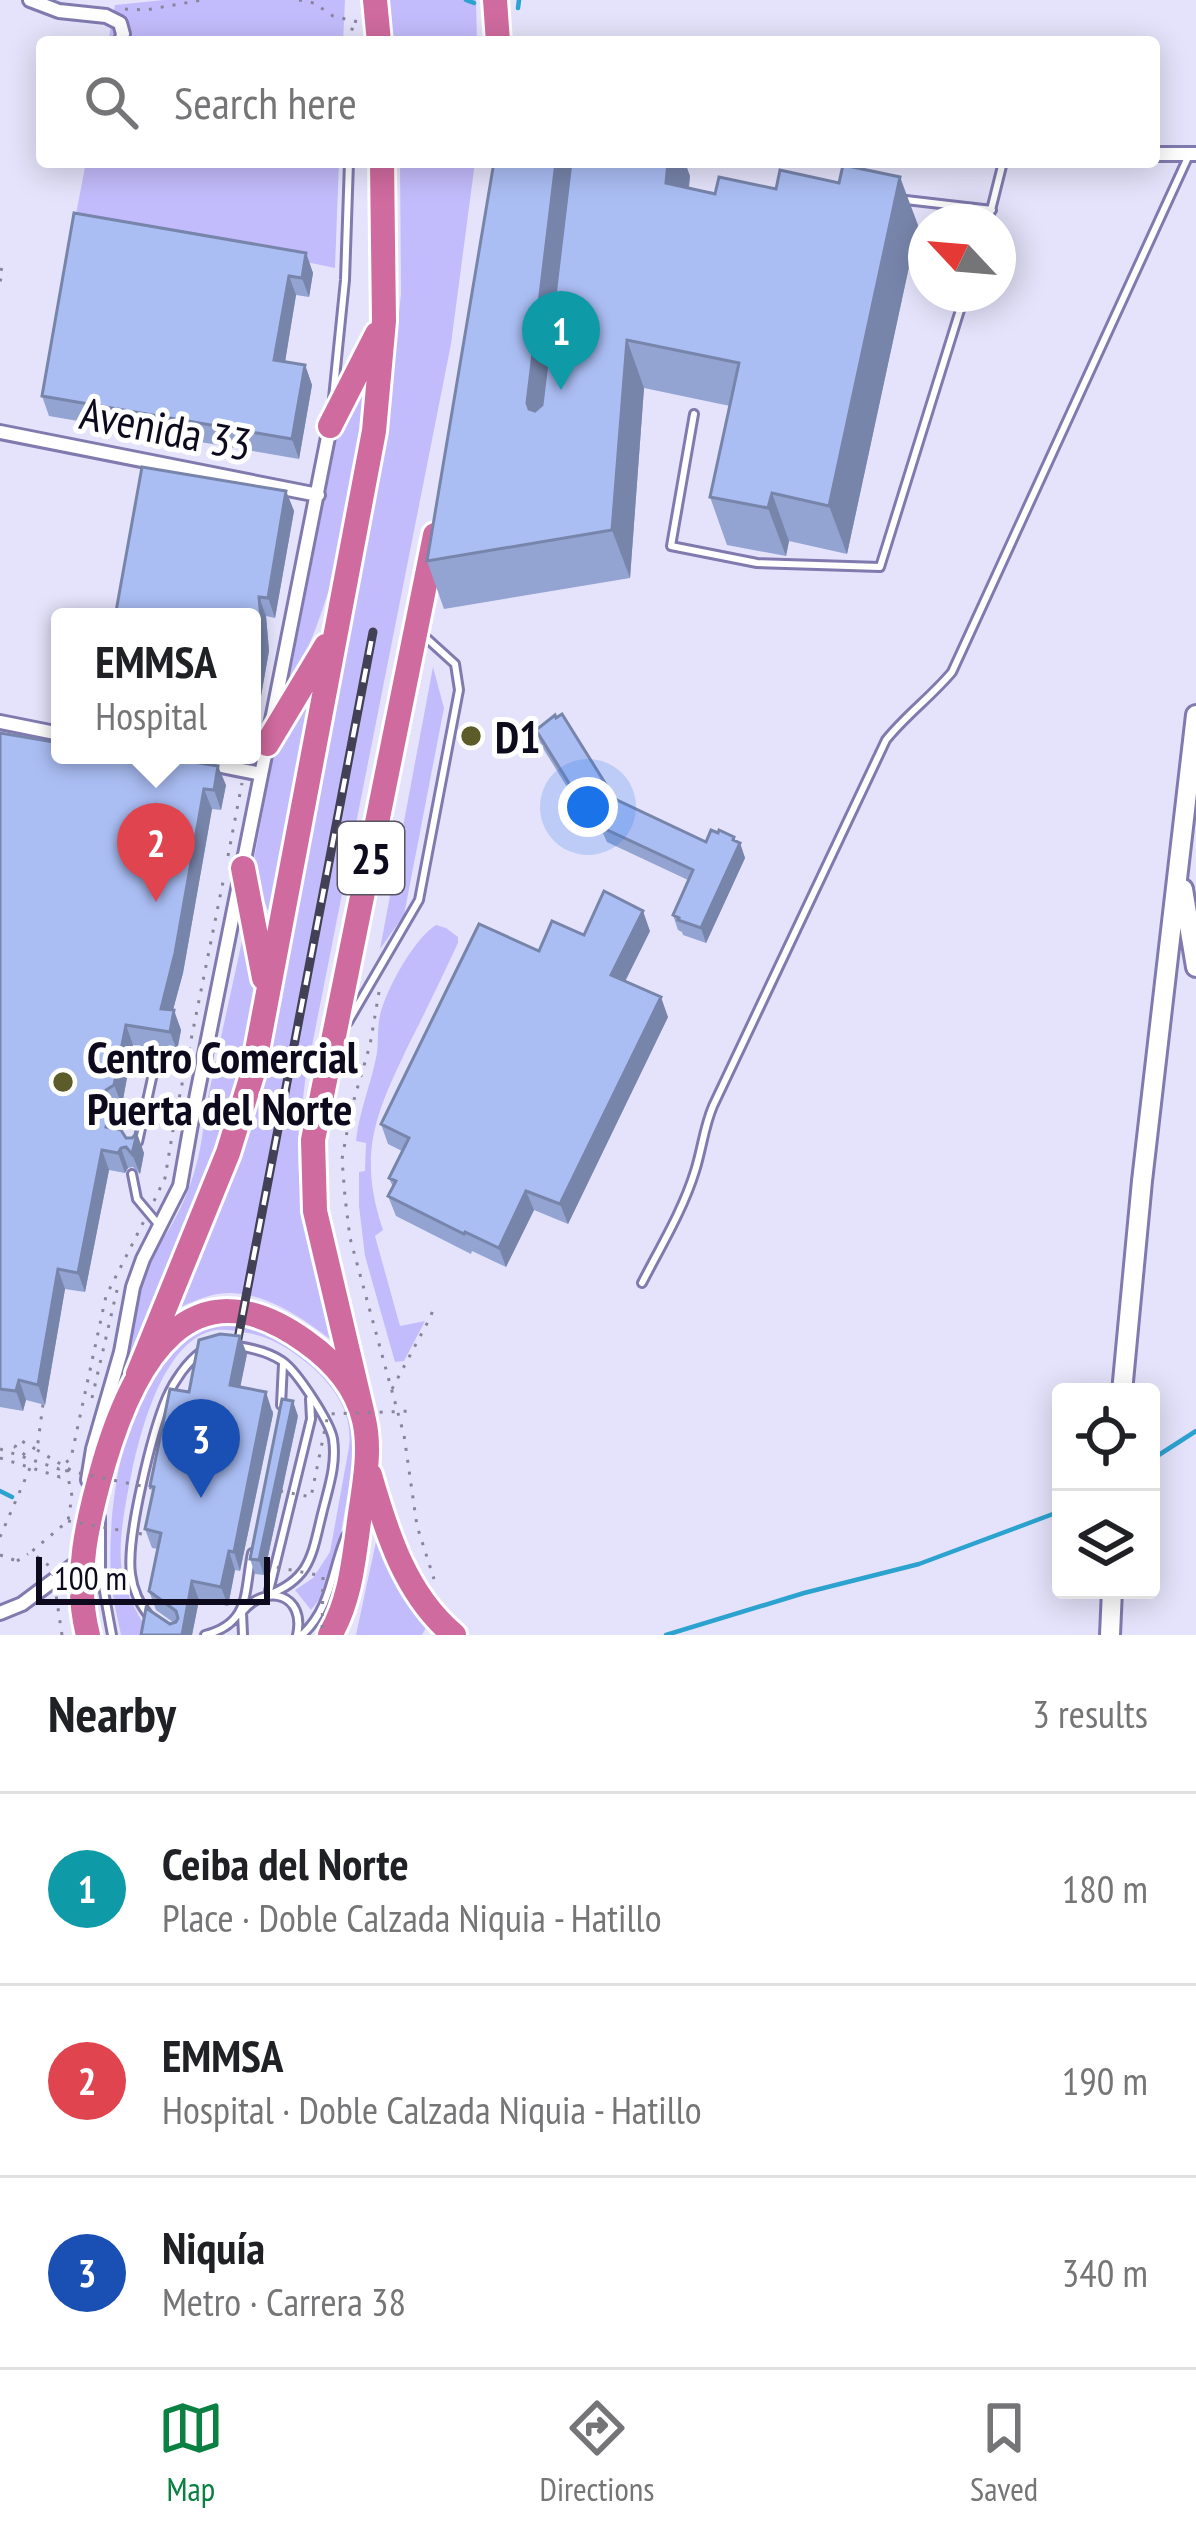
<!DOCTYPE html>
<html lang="en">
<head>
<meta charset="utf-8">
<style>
  body { margin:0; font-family:"PT Sans Narrow",sans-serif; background:#f2f2f2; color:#202124 }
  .controls { position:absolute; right:36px; bottom:36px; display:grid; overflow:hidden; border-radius:12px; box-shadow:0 6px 30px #0003 }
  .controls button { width:108px; height:108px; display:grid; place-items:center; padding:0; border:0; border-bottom:3px solid #e0e0e0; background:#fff; color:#202124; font:60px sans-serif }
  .compass { position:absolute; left:908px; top:204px; width:108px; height:108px; border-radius:50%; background:#fff; box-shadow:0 6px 30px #0003; rotate:296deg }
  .scale { position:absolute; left:36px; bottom:30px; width:234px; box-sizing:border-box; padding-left:12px; border:6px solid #0d0a1d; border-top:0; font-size:33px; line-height:42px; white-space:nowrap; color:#0d0a1d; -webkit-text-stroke:9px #fff; paint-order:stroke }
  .you { position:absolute; left:588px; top:807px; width:42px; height:42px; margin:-30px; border:9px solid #fff; border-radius:50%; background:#1a73e8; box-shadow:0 0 0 18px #1a73e833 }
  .badge { display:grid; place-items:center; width:78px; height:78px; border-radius:50%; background:#0b8043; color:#fff; font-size:39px; font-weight:700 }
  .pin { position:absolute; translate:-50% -99px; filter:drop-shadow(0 3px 6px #0008) }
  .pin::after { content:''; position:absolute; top:63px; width:42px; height:36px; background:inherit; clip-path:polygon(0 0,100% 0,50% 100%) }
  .popup { position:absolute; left:51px; top:608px; width:210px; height:156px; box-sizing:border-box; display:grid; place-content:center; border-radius:12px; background:#fff; filter:drop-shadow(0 3px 9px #0005); font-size:39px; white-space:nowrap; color:#757577 }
  .popup b { font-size:45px; color:#202124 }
  .popup::after { content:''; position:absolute; left:50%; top:100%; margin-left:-24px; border:24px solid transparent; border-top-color:#fff }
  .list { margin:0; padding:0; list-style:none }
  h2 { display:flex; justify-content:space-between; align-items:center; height:156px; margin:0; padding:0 48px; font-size:51px }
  h2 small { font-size:39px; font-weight:400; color:#757577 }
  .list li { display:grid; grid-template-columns:78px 1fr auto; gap:36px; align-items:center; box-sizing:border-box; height:192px; padding:0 48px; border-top:3px solid #e0e0e0 }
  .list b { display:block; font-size:45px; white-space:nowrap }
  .list p { margin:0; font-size:39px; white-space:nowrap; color:#757577 }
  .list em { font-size:39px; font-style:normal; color:#757577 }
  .icon { flex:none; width:66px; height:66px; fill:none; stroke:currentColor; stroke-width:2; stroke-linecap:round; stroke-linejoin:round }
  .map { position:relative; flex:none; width:1196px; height:1635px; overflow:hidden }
  .search { position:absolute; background:#fff; box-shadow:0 6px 30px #0003; left:36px; right:36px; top:36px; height:132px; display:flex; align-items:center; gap:30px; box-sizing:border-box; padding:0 42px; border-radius:12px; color:#757577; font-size:45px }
  .sheet { height:732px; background:#fff }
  nav { display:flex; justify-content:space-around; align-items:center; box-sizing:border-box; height:168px; border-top:3px solid #e0e0e0; background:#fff; font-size:33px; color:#757577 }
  nav a { display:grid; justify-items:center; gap:6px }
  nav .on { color:#0b8043 }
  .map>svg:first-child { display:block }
  .green { fill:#c3bcfc }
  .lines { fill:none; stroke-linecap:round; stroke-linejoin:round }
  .stream { stroke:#2ca2d0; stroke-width:4.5 }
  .lane-casing { stroke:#807aaf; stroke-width:12 }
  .street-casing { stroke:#807aaf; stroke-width:18 }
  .secondary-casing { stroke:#807aaf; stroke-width:24 }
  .highway-casing { stroke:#fff; stroke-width:30 }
  .path { stroke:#88859b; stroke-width:3; stroke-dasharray:3 9; stroke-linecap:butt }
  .lane { stroke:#fff; stroke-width:6 }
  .street { stroke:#fff; stroke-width:12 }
  .secondary { stroke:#fff; stroke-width:18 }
  .highway { stroke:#d06b9f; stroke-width:24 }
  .rail-casing { stroke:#424054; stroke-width:9 }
  .rail { stroke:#fff; stroke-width:4.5; stroke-dasharray:14; stroke-linecap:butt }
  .path-bridge { stroke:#88859b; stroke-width:3; stroke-dasharray:3 9; stroke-linecap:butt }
  .wall { fill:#93a3d2 }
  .shaded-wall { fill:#7885ab }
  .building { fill:#abbef4; stroke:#7885ab; stroke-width:3 }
  .poi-dot { fill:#5b5c29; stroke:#fff; stroke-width:4.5 }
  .labels { text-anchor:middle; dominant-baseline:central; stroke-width:10; stroke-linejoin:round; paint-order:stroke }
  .shield { fill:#fff; stroke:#565461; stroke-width:3 }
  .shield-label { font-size:42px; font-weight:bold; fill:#0d0a1d }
  .street-label { font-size:45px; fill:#0d0a1d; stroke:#fff }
  .poi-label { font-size:45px; font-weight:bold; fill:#0d0a1d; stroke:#fff; text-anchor:start }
</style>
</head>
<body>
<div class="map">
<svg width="1196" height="1635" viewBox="0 0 1196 1635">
  <rect width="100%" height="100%" fill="#e5e3fb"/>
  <!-- green -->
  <path class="green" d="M164 0H345L343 42H108L115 5Z
    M388 0H476L477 42H392Z
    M86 162H339L335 268 76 214Z
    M400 162H475L451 344 305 1081C303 1103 298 1125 298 1147 298 1216 314 1278 334 1342 305 1320 270 1294 231 1293 212 1292 193 1302 175 1309L222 1202 252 1115 285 970 386 436 401 294Z
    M370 364C360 468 339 599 287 690L336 441Z
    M433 667 444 708 404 915 380 949Z
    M310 691 269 913 252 870 276 741Z
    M247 918C250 933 256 950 256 965 253 1022 237 1080 221 1134L122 1374C128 1341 131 1305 142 1274 148 1257 162 1242 171 1226 192 1190 202 1153 205 1111Z
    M436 925 446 928 458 937V943C442 977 426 1011 409 1044 376 1113 357 1153 383 1230L375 1236 400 1326 425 1321 404 1361 395 1362 365 1256 359 1206V1172L365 1171 366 1143 356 1141C359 1112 370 1087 376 1058 379 1046 377 1033 379 1021 382 995 415 937 436 925Z
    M239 1326 267 1332 299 1351 321 1367 353 1407 356 1445 338 1551 328 1588 311 1610 295 1590 313 1578 330 1552 349 1447C353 1414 336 1389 312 1367 293 1351 272 1337 248 1333 236 1331 222 1328 211 1331 163 1344 141 1430 132 1471 126 1501 119 1533 121 1563 123 1588 135 1612 149 1631L142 1635H121C118 1620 114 1604 112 1589 104 1515 124 1363 202 1329 213 1325 227 1326 239 1326Z
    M380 1523 429 1622 422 1635H356Z"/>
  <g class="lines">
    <!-- stream -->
    <path class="stream" d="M466 0 474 3
      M518 8 519 0
      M1151 1460 1196 1431
      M0 1491 12 1497
      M666 1635 804 1593 919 1564 1061 1511"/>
    <!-- lane casing -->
    <g class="lane-casing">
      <path id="lane" d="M935 42H949
        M906 200 992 210
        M988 222 1003 162
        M333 398 345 280 349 162
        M694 414 671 546 757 563 880 567 965 294
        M348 1022 419 900 459 690 455 664 423 635
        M120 1112 188 1123
        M138 1142 152 1078
        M132 1174 137 1199 158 1224
        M642 1283C661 1246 683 1210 695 1171 702 1149 704 1127 713 1106L886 740C906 715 931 697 952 672L1189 155
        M237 1346C251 1348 270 1353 282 1361 297 1371 330 1422 333 1439 337 1465 328 1489 322 1514 312 1554 311 1579 268 1595
        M281 1405 283 1364
        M101 1517V1575L112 1635
        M268 1595 311 1419 310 1399
        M150 1617C140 1605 133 1590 131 1574 126 1538 152 1432 167 1397 174 1381 187 1362 201 1352
        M205 1635C251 1623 244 1592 252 1553
        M243 1635 242 1612C267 1582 306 1595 297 1635
        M302 1635C332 1607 331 1571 346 1536"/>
    </g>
    <!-- street casing -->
    <g class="street-casing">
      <path id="street" d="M30 0 59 11 106 16 120 23 123 34 121 42
        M1154 154H1196
        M0 432 318 495
        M0 722 60 734
        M271 725 330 427
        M167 755 261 774
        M88 1480 93 1449 121 1352 133 1287 143 1259 180 1186 191 1124 267 745
        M0 1613 22 1604 82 1559"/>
    </g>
    <!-- secondary casing -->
    <g class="secondary-casing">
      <path id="secondary" d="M1183 889 1196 967
        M1122 1392 1142 1181 1196 715
        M1110 1635 1112 1590"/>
    </g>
    <!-- highway casing -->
    <g class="highway-casing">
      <path id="highway" d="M375 0 379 42
        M495 0 498 42
        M330 426 377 334
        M267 744 326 646
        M243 868 264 978
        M138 1374 228 1153 253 1072 374 431 384 321 382 162
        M363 1415 315 1211 313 1140 435 535
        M370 1475C387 1534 406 1595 454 1635
        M88 1635C73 1578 88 1518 104 1463 133 1364 189 1258 305 1341 332 1360 356 1386 364 1420 372 1454 362 1495 358 1529 353 1566 349 1603 330 1635"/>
    </g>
    <!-- path -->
    <path class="path" d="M299 0 314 3 333 16 358 22
      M125 9 146 10 202 0
      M348 42 354 23
      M0 269 3 270 0 282
      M228 856 242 783
      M379 992 370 1045 351 1110 342 1159 345 1197 350 1238 404 1435 417 1526 434 1579
      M177 1109 224 877
      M154 1201 165 1178 173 1130
      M392 1389 431 1316 434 1305
      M92 1398 117 1290
      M0 1449 59 1469 71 1458 106 1296 144 1221
      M25 1455 15 1447 20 1440 37 1450 43 1404
      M0 1458 60 1477 75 1465
      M0 1537 30 1468
      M0 1555 17 1561"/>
    <!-- lane -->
    <use href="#lane" class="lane"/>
    <!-- street -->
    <use href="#street" class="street"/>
    <!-- secondary -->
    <use href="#secondary" class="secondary"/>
    <!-- highway -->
    <use href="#highway" class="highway"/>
    <!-- rail casing -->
    <g class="rail-casing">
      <path id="rail" d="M232 1370 373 632"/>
    </g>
    <!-- rail -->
    <use href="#rail" class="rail"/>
    <!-- path-bridge -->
    <path class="path-bridge" d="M37 1450 74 1472 151 1488
      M280 1491 311 1497 328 1414 414 1411
      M68 1521 147 1535
      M17 1561 28 1554
      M265 1565 323 1576 322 1635
      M62 1635 52 1568 31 1552 68 1521 72 1496 66 1468"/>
  </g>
  <!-- wall -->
  <path class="wall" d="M690 176 689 188 918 225 847 554 789 541 786 556 727 545 710 497 730 406 644 388 630 578 444 609 427 561Z
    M306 253 313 273 309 297 296 295 285 362 305 365 312 385 299 459 49 416 42 396Z
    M286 491 294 511 275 618 266 616 269 651 256 724 252 725V617Z
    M536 730 615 799 706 842 736 841 740 843 745 858 706 943 683 935 682 932 678 930 673 915 688 880 607 842 597 820 590 824 541 745Z
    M0 733 226 785 221 810 212 809 183 973 173 1010 181 1030 177 1051 133 1045 122 1105 115 1109 119 1119 117 1129 144 1153 140 1174 133 1167 128 1168 125 1173 109 1170 85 1292 65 1289 45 1405 26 1400 23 1411 0 1407Z
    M650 931 625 982 668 1017 568 1224 534 1210 506 1267 472 1251 471 1254 396 1216 388 1196 393 1187 389 1178 402 1151 388 1144 381 1124 539 951 584 935Z
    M247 1354 240 1387 273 1411V1414L240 1571 235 1570 228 1606 199 1600 192 1635H141L174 1623 156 1610 149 1591 158 1549 152 1548 145 1529 153 1493 150 1486 189 1392Z
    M298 1416 264 1575 255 1574 250 1559Z"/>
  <!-- shaded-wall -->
  <path class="shaded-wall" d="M556 162H571L545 451 527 403Z
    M668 162H685L690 176 683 231 666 183Z
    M900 177 918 225 847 554 829 506Z
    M306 253 313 273 309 297 302 278Z
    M289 276 296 295 282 380 274 360Z
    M627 340 644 388 630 578 612 530Z
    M305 365 312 385 299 459 292 439Z
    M286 491 294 511 275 618 268 598Z
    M772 493 789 541 786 556 768 508Z
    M259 597 266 616 269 651 256 724 252 713V687Z
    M218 766 226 785 221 810 214 790Z
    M204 789 212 809 183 973 168 1028 161 1009Z
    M591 805 597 820 590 824 585 809Z
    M734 837 738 847 740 843 745 858 706 943 701 928Z
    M643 911 650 931 618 995 611 975Z
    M661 997 668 1017 568 1224 560 1204Z
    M174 1010 181 1030 177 1051 170 1032Z
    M126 1025 133 1045 122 1105 114 1085Z
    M106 1090 119 1119 114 1146 106 1127Z
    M137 1133 144 1153 140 1174 132 1154Z
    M121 1148 128 1168 125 1173 118 1153Z
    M102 1150 109 1170 85 1292 78 1273Z
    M526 1191 534 1210 506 1267 499 1248Z
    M58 1269 65 1289 45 1405 38 1385Z
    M240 1336 247 1354 237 1403 230 1385Z
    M19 1380 26 1400 23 1411 16 1391Z
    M266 1392 273 1414 240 1571 234 1552Z
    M293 1401 298 1416 264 1575 259 1560Z
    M229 1551 235 1570 228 1606 221 1587Z
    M192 1581 199 1600 192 1635H182Z"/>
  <!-- building -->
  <path class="building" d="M494 162H556L527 403 529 409 535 411 542 405 571 162H668L666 183 715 194 719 177 776 189 780 170 839 183 843 165 900 177 829 506 772 493 768 508 710 497 739 363 627 340 612 530 427 561Z
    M74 213 306 253 302 278 289 276 274 360 305 365 292 439 42 396Z
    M142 467 286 491 268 598 259 597 262 631 252 687V617H115Z
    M562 714 615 799 706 842 711 830 718 833 719 830 734 837 733 840 740 843 701 928 678 920 679 918 673 915 693 870 601 827 605 820 598 817 591 805 585 809 536 730 555 715 556 718Z
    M0 733 60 743V755H150L218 766 214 790 204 789 175 953 161 1009 174 1010 170 1032 126 1025 114 1085 106 1090V1096L112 1100 106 1127 121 1130 126 1138H132L137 1133 132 1154 126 1147 121 1148 118 1153 102 1150 78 1273 58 1269 38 1385 19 1380 16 1391 0 1389Z
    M604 891 643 911 611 975 661 997 560 1204 526 1191 499 1248 465 1232 464 1234 388 1196 396 1181 389 1178 409 1138 381 1124 479 924 539 951 552 921 584 935Z
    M220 1334 240 1336 230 1385 266 1392 234 1552 229 1551 221 1587 192 1581 182 1635H141L146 1608 170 1624 176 1622 178 1618 176 1611 149 1591 161 1533 145 1529 154 1487 150 1486 170 1389 189 1392 199 1340Z
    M282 1399 293 1401 259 1560 250 1559Z"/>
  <!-- markers -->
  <g class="poi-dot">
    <circle cx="471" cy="736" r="12"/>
    <circle cx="63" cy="1082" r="12"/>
  </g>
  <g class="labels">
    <!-- shield labels -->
    <rect class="shield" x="338" y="822" width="66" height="72" rx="9"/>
    <g class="shield-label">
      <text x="371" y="858">25</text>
    </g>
    <!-- street labels -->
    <g class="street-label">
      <text transform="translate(166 428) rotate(11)">Avenida 33</text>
    </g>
    <!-- poi labels -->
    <g class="poi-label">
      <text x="495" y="736">D1</text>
      <text x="87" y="1056">Centro Comercial<tspan x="87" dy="52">Puerta del Norte</tspan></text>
    </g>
  </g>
</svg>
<div class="controls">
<button><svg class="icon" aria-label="locate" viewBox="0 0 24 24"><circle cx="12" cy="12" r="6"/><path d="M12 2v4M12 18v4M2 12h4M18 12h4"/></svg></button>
<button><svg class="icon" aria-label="layers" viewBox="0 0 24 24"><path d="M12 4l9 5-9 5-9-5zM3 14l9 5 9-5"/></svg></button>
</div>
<svg class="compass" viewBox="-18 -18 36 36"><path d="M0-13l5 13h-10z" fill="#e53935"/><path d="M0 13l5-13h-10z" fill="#757577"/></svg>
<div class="scale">100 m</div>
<div class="you"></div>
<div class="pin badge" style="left:561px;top:390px;background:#0f9aa8">1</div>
<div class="pin badge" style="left:156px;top:902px;background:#e0444e">2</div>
<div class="popup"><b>EMMSA</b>Hospital</div>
<div class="pin badge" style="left:201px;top:1498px;background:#1a4fb4">3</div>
<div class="search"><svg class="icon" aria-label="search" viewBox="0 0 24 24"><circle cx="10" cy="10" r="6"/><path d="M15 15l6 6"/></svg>Search here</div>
</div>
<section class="sheet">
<h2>Nearby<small>3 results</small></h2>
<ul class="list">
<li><span class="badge" style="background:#0f9aa8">1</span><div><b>Ceiba del Norte</b><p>Place · Doble Calzada Niquia - Hatillo</p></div><em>180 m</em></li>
<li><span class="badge" style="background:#e0444e">2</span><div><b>EMMSA</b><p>Hospital · Doble Calzada Niquia - Hatillo</p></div><em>190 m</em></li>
<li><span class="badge" style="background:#1a4fb4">3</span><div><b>Niquía</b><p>Metro · Carrera 38</p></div><em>340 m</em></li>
</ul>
</section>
<nav>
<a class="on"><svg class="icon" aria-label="map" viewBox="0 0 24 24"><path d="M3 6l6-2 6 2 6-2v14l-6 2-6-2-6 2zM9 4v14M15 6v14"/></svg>Map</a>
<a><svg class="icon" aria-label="directions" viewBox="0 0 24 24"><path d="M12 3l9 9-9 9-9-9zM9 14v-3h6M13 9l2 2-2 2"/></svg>Directions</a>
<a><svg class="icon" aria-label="saved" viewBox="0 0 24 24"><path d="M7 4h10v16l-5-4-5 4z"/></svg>Saved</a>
</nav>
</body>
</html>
